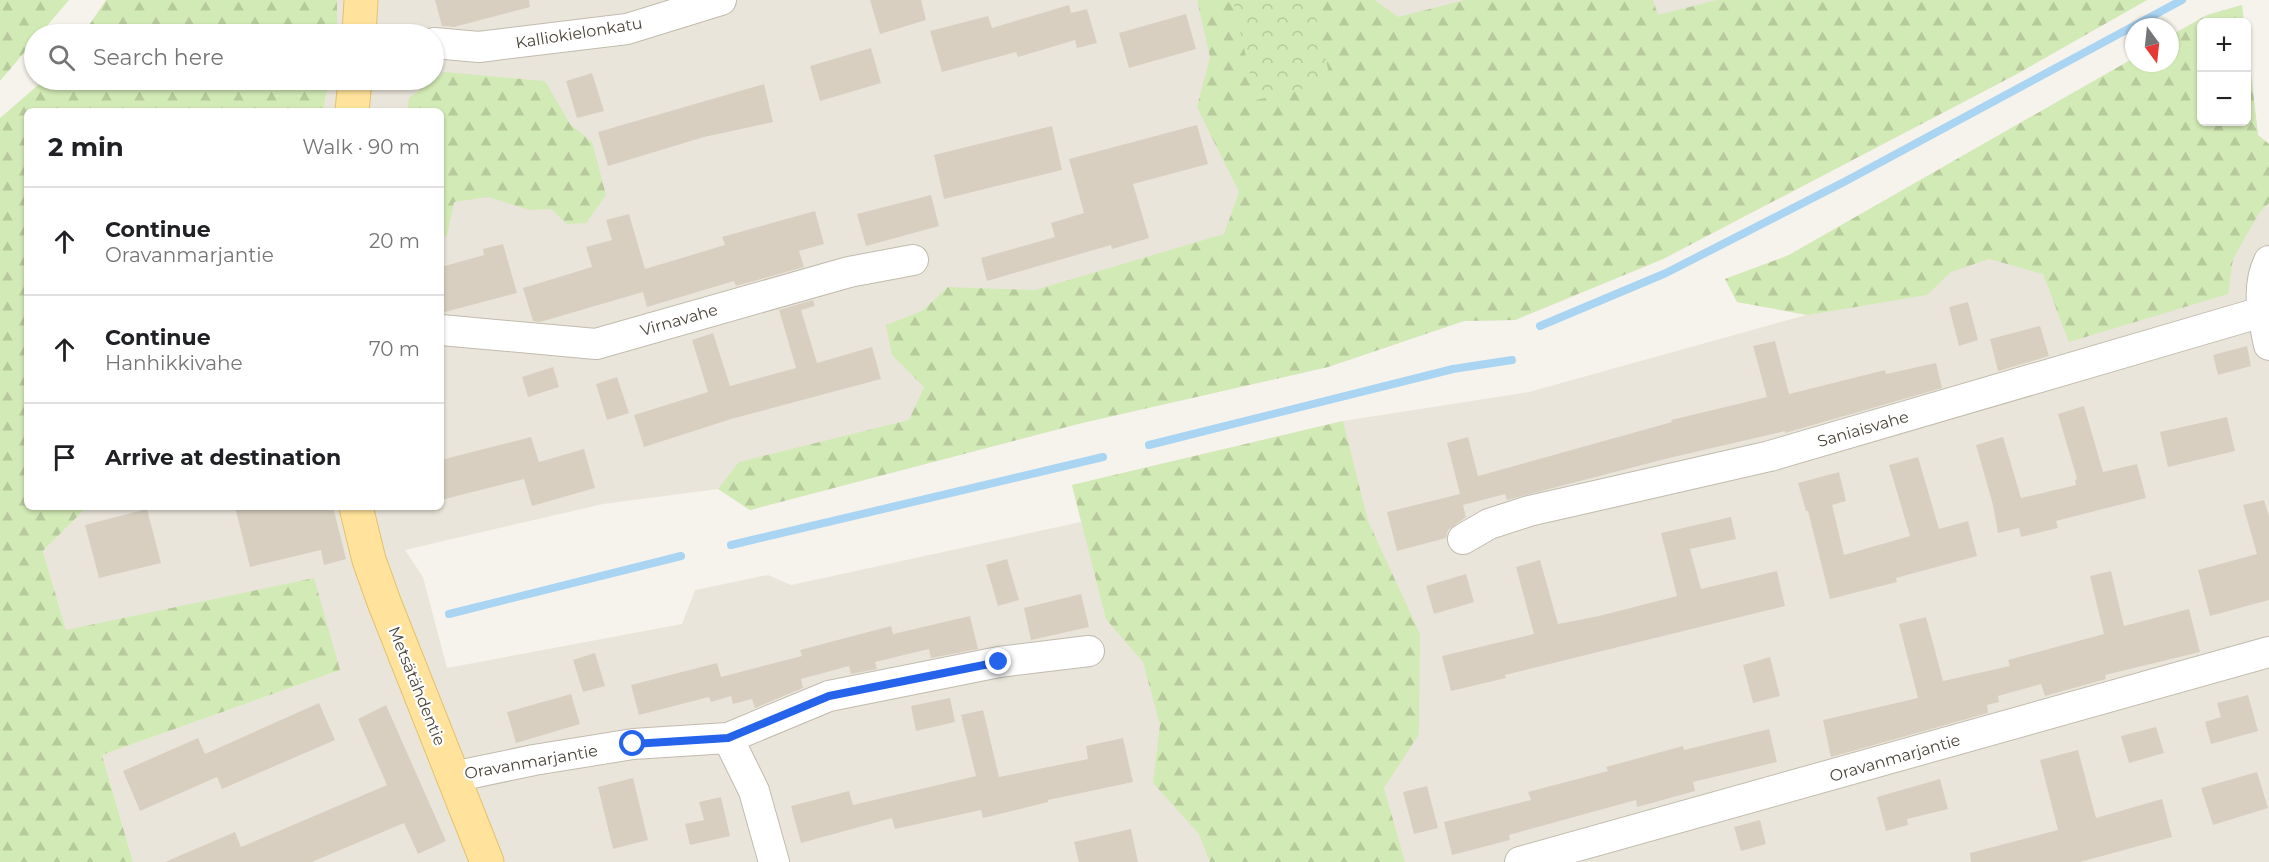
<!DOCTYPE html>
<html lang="en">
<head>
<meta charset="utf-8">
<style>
  body { margin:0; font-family:Montserrat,sans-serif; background:#f2f2f2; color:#202124 }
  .controls { position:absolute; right:18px; top:18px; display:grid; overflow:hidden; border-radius:9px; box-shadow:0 2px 4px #0004 }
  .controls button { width:54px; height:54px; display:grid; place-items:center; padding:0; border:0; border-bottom:2px solid #e0e0e0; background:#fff; color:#202124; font:30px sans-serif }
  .compass { position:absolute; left:2125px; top:18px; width:54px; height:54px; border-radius:50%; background:#fff; box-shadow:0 2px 4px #0004; rotate:165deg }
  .stop { position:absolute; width:18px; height:18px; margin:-14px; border:4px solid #2563eb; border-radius:50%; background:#fff }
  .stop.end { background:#2563eb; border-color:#fff; box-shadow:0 2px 6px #0008 }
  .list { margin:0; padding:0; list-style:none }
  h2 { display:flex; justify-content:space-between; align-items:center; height:78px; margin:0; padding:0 24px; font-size:26px }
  h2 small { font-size:20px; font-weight:400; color:#757577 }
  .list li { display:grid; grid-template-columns:39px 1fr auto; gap:18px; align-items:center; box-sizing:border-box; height:108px; padding:0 24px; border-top:2px solid #e0e0e0 }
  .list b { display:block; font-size:22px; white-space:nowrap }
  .list p { margin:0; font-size:20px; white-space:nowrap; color:#757577 }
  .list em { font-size:20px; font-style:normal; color:#757577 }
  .icon { flex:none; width:33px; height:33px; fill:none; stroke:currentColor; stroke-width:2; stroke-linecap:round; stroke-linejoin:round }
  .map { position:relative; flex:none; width:2269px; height:862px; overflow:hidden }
  .search { position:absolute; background:#fff; box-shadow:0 2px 4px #0004; left:24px; top:24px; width:420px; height:66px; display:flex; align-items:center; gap:15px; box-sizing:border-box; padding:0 21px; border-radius:33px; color:#757577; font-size:22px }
  .panel { position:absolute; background:#fff; box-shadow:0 2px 4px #0004; left:24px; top:108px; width:420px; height:402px; border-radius:9px }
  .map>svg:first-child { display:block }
  .residential { fill:#eae5da }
  .forest { fill:url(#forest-firs) }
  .park { fill:url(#park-crowns) }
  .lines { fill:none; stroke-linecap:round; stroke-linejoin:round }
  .stream { stroke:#a9d4f2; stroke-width:8 }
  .building { fill:#d8cfc1 }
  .minor-casing { stroke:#c2bbae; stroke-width:32 }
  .major-casing { stroke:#e6c16a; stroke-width:35 }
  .minor { stroke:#fff; stroke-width:30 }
  .major { stroke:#ffe39c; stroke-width:33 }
  .route { stroke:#2563eb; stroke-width:8 }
  .labels { text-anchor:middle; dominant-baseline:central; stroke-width:4.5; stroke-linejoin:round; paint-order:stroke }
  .street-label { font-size:16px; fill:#4b4439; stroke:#fff }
</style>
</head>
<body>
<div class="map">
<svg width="2269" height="862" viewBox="0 0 2269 862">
  <defs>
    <pattern id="forest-firs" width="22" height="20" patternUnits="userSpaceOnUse" patternTransform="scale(1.5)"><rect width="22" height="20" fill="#d2eab5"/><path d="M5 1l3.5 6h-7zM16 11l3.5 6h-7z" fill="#b6ca9c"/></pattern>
    <pattern id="park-crowns" width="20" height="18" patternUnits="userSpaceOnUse" patternTransform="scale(1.5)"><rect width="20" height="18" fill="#d2eab5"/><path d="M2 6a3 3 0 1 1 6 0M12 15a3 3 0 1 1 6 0" fill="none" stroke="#b6ca9c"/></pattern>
  </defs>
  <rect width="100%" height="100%" fill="#f6f3ec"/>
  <!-- residential -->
  <path class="residential" d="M337 0H2147L2015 75 1663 259 1515 320 1464 321 1328 367 1082 423 750 510 718 489 603 504 405 550 423 577 447 668 682 624 695 590 768 575 791 585 1081 522 1072 485 1343 421 1529 392 1806 315 1737 302 1725 279 1789 255 2134 58V63H2170V36L2207 15 2242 5 2244 22H2202V122H2246L2247 39 2258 135 2269 144V862H133L102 755 340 670 66 630 43 551 87 507H441V111H323L329 80H434V34H337Z"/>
  <!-- forest -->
  <path class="forest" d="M0 0H69L40 34H34V41L0 81Z
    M106 0H337V34H83Z
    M1197 0H1375L1398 17 1465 0H1653L1658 15 1717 0H2147L2015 75 1663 259 1515 320 1464 321 1328 367 1082 423 750 510 718 489 739 462 909 420 924 387 892 355 886 325 922 311 948 287 1035 290 1224 234 1239 192 1197 107 1210 57Z
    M2242 5 2244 22H2202V122H2246L2247 39 2258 135 2269 144V203L2259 213 2233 259 2228 294 2069 342 2043 274 1989 259 1951 272 1927 295 1808 315 1737 302 1725 279 1789 255 2134 58V63H2170V36L2207 15Z
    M444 72 545 81 570 124 592 142 606 195 586 223 567 224 551 209 530 210 488 197 454 202 447 236 441 237V111H407L409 98Z
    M44 80H329L323 111H27V507H87L43 551 66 630 314 578 340 670 102 755 133 862H0V118Z
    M1343 421 1368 521 1420 634 1419 734 1384 788 1405 862H1210L1199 834 1153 783 1160 725 1143 662 1106 619 1072 485Z"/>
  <!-- park -->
  <path class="park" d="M1233 0H1312L1331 82 1256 100Z"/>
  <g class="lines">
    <!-- stream -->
    <path class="stream" d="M1540 326 1666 273 1844 182 2182 0
      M1149 445 1453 369 1512 360
      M731 545 1103 457
      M449 614 681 556"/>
  </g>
  <!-- building -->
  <path class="building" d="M435 0H529L530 7 454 27 442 26Z
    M870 0H921L926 20 880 34Z
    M1069 5 1071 13 1087 9 1097 43 1077 48 1075 40 1018 57 1016 52 942 72 930 31 988 16 992 28Z
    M1186 14 1196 49 1129 68 1119 33Z
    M871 48 881 83 820 101 810 66Z
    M592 73 604 111 577 118 566 81Z
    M764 84 773 122 704 137 608 166 598 132Z
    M1197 125 1208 164 1133 184 1149 238 1112 249 1111 245 987 281 981 258 1055 237 1051 223 1084 213 1069 159Z
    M1052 126 1062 170 944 199 934 155Z
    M931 195 939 226 866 246 857 214Z
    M815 211 824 244 799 251 804 267 736 286 734 281 647 307 643 292 540 322 533 321 523 288 592 267 586 247 612 240 606 220 629 214 645 269 725 245 722 237Z
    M503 244 517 293 441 313V267L484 255 483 249Z
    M813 300 815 306 801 310 817 363 872 347 881 379 731 419 644 447 634 415 708 392 692 340 713 333 730 386 796 368 779 310Z
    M1968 302 1978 340 1959 346 1949 307Z
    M2040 326 2049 356 1998 371 1990 339Z
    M1775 341 1789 394 1885 370 1886 374 1936 363 1942 388 1785 433V431L1669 458 1507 500 1505 494 1463 505 1466 517 1448 530 1446 538 1397 551 1387 512 1460 494 1447 443 1468 437 1478 476 1672 422 1671 420 1767 397 1753 346Z
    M2247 346 2251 366 2218 375 2213 355Z
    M553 367 559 387 528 397 522 377Z
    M617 377 629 413 607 420 596 384Z
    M2084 406 2103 472 2137 464 2146 498 2056 521 2058 528 2021 537 2019 528 1998 533 1993 505 1976 445 2003 437 2021 498 2076 485 2075 480 2077 479 2058 414Z
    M2227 417 2235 451 2168 467 2160 432Z
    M531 437 539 462 584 449 595 488 532 506 524 479 441 500V460Z
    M1918 457 1939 529 1968 521 1977 556 1896 578 1897 582 1830 599 1808 511H1806L1798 483 1839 472 1846 501 1832 505 1844 555 1910 536 1889 465Z
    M2264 500 2269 516V600L2210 616 2198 570 2257 554 2243 505Z
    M235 507H333L346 559 324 565 321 550 250 567Z
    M147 509 161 563 99 578 85 525Z
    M1731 517 1736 539 1690 549 1701 589 1777 571 1785 606 1505 675 1506 678 1451 691 1442 656 1534 634 1516 567 1540 560 1558 624 1599 616 1677 596 1661 533Z
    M1007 559 1019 600 998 606 986 565Z
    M2111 571 2124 626 2189 609 2200 652 2105 675 2106 679 2045 696 2041 684 1998 696 1999 702 1987 705 1988 713 1831 757 1823 720 1918 698 1899 624 1926 617 1943 681 2010 666 2008 660 2104 634 2090 576Z
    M1466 574 1474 602 1434 614 1426 586Z
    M1081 594 1089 627 1031 640 1024 608Z
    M970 616 978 649 931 658 929 649 875 662 877 669 851 674 849 666 801 679 803 688 755 708 752 699 733 704 731 696 711 702 709 697 639 715 631 685 717 663 721 677 802 656 800 650 891 626 893 634Z
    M595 653 605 686 583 692 573 660Z
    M1770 657 1780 696 1753 703 1743 665Z
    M571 694 580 724 516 743 507 712Z
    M2248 695 2258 731 2211 744 2205 722 2221 717 2217 703Z
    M950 698 955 722 916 731 911 706Z
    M319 703 335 740 222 789 217 777 140 811 123 771 198 738 205 754Z
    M386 705 446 841 418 854 404 823 312 862H165L235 832 241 847 387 785 358 719Z
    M983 710 999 777 1088 759 1086 746 1123 738 1133 782 1048 800V802L983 818 981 810 895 829 892 818 801 843 791 806 849 791 853 805 976 776 961 715Z
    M2156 727 2164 753 2129 763 2121 736Z
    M1769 729 1777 762 1693 782 1695 791 1637 807 1636 800 1509 835 1510 840 1452 855 1444 822 1531 800 1528 792 1608 771 1606 767 1683 746 1684 750Z
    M2078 750 2096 818 2162 799 2172 837 2080 862H1971L1970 853 2058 830 2040 760Z
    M2257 772 2268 808 2213 825 2201 788Z
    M633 778 648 840 613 849 598 787Z
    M1940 779 1948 809 1907 819 1908 825 1886 831 1877 797Z
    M1427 786 1438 828 1414 834 1403 792Z
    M721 797 730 836 690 845 685 824 704 820 699 802Z
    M1760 820 1766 844 1741 851 1734 827Z
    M1131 829 1138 862H1079L1074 842Z"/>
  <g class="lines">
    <!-- minor casing -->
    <g class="minor-casing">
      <path id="minor" d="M434 43 479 47 627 29 721 0
        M2269 261C2256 288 2263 316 2269 345
        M441 330 596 344 849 272 913 260
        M1463 539 1489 524 1529 511 1770 456 2262 312
        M728 738 829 696 999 662 1089 651
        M453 777 534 760 633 744 728 738 754 791 774 862
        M1520 862 2269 652"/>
    </g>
    <!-- major casing -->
    <g class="major-casing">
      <path id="major" d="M359 34 361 0
        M352 111 355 80
        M356 507 369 560 384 602 487 862"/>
    </g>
    <!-- minor -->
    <use href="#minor" class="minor"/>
    <!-- major -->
    <use href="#major" class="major"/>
  </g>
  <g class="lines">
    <!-- route -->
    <path class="route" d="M633 744 728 738 829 696 999 662"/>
  </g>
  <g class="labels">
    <!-- street labels -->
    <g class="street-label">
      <text transform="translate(579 33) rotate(-9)">Kalliokielonkatu</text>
      <text transform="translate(679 320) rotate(-16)">Virnavahe</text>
      <text transform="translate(1863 429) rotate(-16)">Saniaisvahe</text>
      <text transform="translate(417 686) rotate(68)">Metsätähdentie</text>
      <text transform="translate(1895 758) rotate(-16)">Oravanmarjantie</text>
      <text transform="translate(531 762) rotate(-10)">Oravanmarjantie</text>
    </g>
  </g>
</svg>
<div class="controls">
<button>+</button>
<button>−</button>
</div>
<svg class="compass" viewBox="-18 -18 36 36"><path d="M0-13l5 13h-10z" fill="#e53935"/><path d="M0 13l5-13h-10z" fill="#757577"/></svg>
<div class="stop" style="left:633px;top:744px"></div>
<div class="stop end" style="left:999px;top:662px"></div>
<div class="search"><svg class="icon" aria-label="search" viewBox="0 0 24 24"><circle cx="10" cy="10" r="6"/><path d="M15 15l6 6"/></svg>Search here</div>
<section class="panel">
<h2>2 min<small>Walk · 90 m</small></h2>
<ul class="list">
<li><svg class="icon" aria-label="ahead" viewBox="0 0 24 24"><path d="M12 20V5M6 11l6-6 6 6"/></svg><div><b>Continue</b><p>Oravanmarjantie</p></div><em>20 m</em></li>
<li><svg class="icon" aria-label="ahead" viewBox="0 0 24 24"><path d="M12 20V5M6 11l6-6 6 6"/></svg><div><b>Continue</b><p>Hanhikkivahe</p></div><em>70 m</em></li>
<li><svg class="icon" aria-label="arrive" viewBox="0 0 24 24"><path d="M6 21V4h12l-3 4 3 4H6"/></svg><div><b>Arrive at destination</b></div></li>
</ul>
</section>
</div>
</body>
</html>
